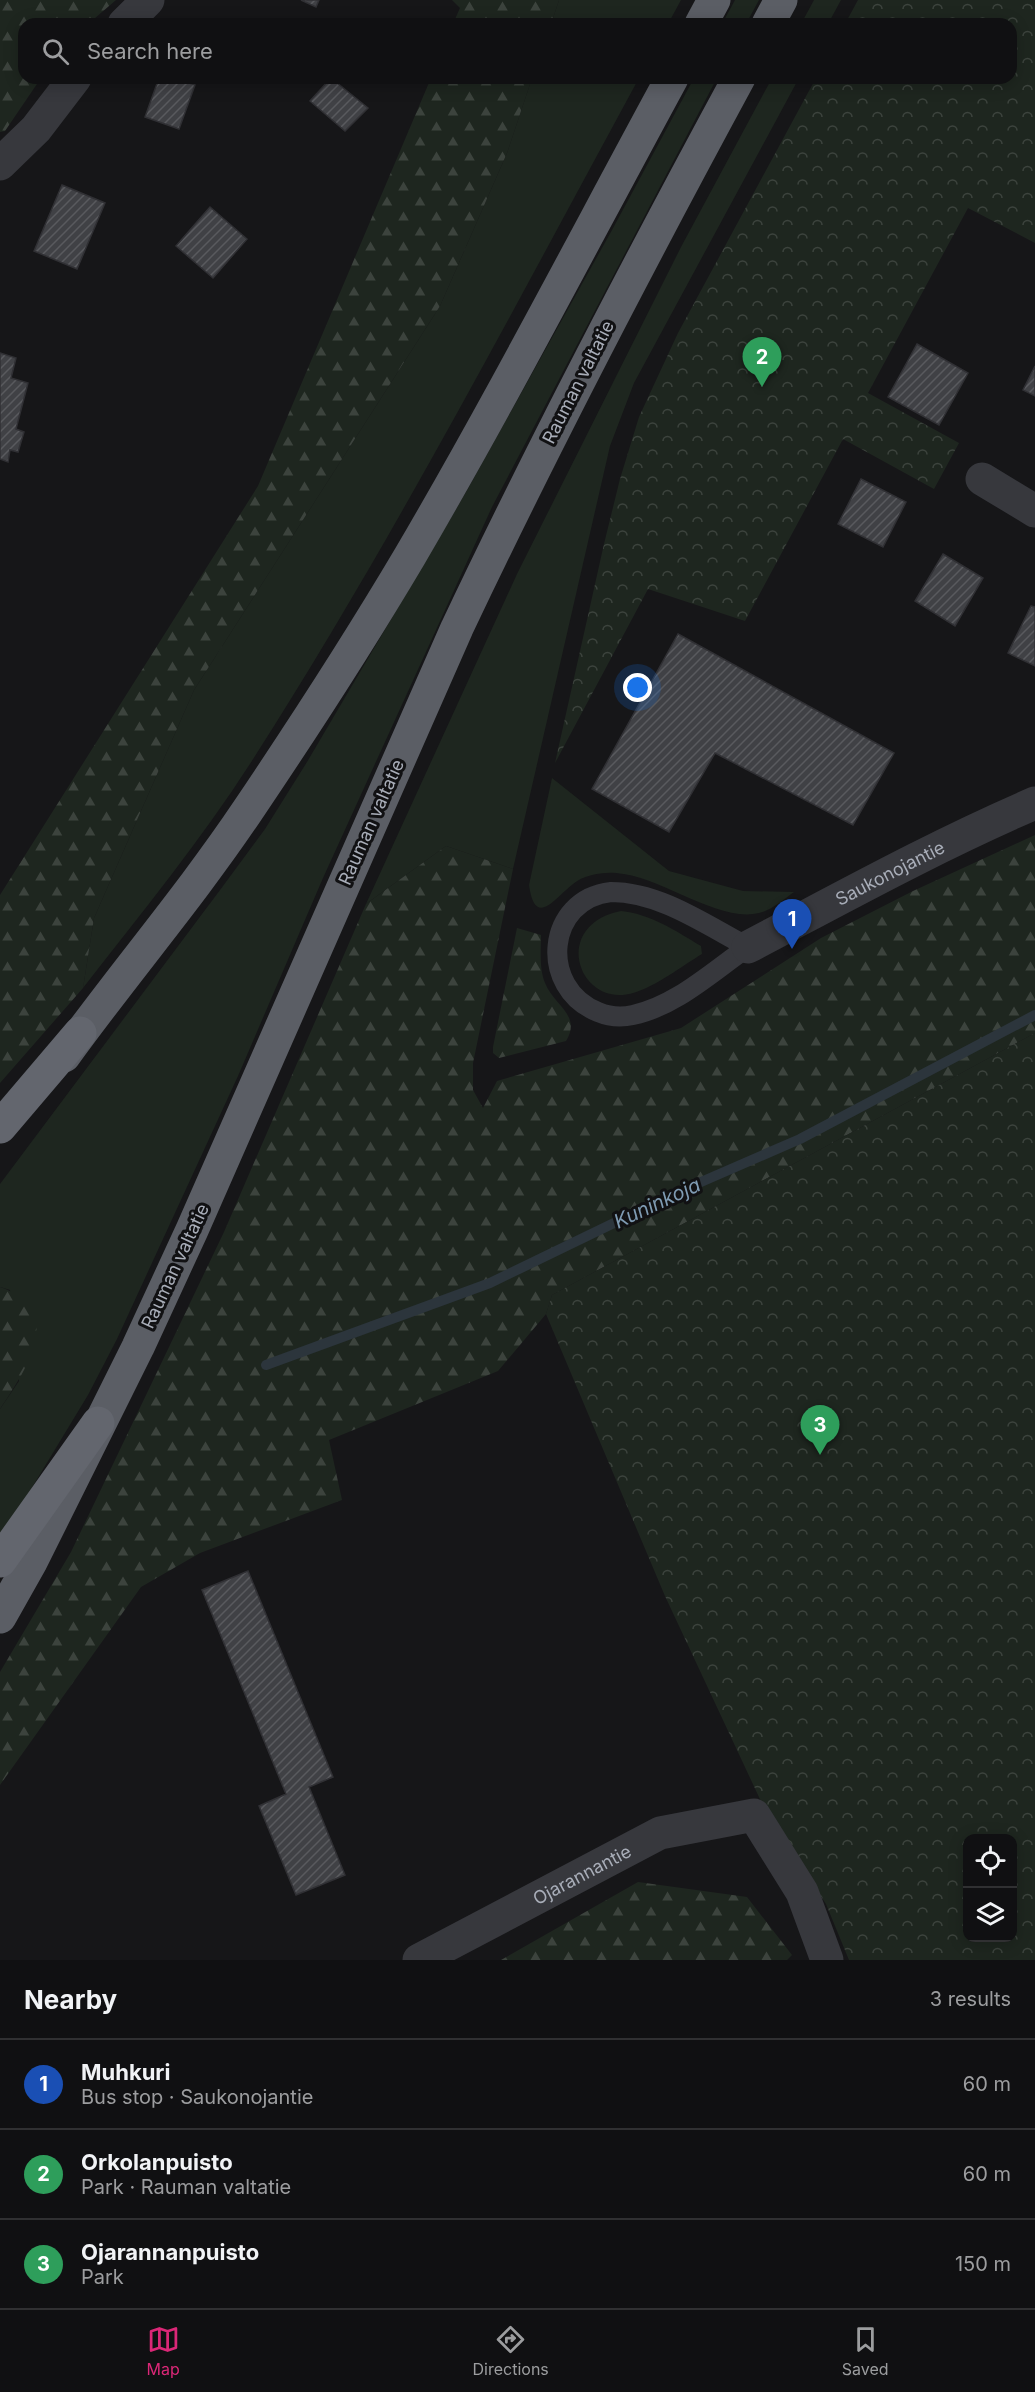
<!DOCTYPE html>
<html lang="en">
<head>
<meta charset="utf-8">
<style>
  body { margin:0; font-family:Inter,sans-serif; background:#19191b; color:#f1f3f6 }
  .controls { position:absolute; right:18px; bottom:18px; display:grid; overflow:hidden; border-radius:12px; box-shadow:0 3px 15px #0003 }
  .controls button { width:54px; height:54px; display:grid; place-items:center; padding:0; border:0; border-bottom:2px solid #303032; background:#101012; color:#f1f3f6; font:30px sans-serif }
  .you { position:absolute; left:638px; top:688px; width:21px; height:21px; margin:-15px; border:4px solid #fff; border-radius:50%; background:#1a73e8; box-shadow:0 0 0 9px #1a73e833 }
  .badge { display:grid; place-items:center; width:39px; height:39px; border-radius:50%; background:#db2777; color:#fff; font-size:20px; font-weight:700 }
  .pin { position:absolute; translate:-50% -50px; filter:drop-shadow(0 2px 3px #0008) }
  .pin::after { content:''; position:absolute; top:32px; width:21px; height:18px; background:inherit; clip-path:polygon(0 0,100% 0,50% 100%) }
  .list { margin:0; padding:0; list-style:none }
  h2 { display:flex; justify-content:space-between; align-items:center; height:78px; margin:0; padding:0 24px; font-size:26px }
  h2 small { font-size:20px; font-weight:400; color:#9c9d9f }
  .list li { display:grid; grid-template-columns:39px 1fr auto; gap:18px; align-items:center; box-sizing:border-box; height:90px; padding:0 24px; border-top:2px solid #303032 }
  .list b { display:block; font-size:22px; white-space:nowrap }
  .list p { margin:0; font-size:20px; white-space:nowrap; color:#9c9d9f }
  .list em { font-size:20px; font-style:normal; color:#9c9d9f }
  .icon { flex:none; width:33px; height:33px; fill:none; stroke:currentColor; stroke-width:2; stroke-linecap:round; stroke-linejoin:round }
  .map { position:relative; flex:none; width:1035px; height:1960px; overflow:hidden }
  .search { position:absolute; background:#101012; box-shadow:0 3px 15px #0003; left:18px; right:18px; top:18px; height:66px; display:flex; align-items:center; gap:15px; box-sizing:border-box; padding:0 21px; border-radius:18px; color:#9c9d9f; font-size:22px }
  .sheet { height:348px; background:#101012 }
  nav { display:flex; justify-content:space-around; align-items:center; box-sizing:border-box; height:84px; border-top:2px solid #303032; background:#101012; font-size:16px; color:#9c9d9f }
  nav a { display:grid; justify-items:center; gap:3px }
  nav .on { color:#db2777 }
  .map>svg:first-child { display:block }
  .green { fill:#1e261f }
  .forest { fill:url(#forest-firs) }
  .park { fill:url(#park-crowns); fill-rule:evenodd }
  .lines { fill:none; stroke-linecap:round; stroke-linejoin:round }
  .stream { stroke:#2c353c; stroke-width:10 }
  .building { fill:url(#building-hatch); stroke:#303034; stroke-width:1.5 }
  .service { stroke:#37383d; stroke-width:20 }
  .minor { stroke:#37383d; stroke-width:33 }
  .trunk { stroke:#5b5e65; stroke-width:33 }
  .motorway { stroke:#63666e; stroke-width:33 }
  .labels { text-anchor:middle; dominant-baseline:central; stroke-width:6; stroke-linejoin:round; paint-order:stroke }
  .street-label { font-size:18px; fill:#a8adb8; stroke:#111113 }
  .water-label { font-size:20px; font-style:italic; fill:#7f9bb3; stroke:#111113 }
</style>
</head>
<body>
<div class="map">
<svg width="1035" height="1960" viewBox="0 0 1035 1960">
  <defs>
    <pattern id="forest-firs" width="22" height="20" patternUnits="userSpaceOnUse" patternTransform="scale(1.5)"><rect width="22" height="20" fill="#1e261f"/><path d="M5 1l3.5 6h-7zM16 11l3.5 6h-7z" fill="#3c433d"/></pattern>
    <pattern id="park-crowns" width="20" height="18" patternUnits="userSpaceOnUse" patternTransform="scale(1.5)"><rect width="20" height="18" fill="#1e261f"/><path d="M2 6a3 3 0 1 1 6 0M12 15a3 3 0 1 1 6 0" fill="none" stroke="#3c433d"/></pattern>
    <pattern id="building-hatch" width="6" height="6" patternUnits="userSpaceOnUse" patternTransform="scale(1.5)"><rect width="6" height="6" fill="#404145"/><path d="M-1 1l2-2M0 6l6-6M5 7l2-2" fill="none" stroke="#595a5e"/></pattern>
  </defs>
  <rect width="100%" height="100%" fill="#161618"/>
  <!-- green -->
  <path class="green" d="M559 0H681L668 24H551Z
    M735 0H759L746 24H722Z
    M814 0H841L828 24H801Z
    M532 78H639C515 306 395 537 255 756 204 837 142 912 83 988L94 918 194 690 440 306 507 153Z
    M694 78H717L492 507 323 878 238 1076 117 1339 88 1395 25 1499 0 1534V1409L19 1381 10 1290 0 1287V1184L223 886 265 829 307 762 466 492 612 230Z
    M772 78H799L634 383 610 446 513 869 446 846 366 904 517 574 681 247Z
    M552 778 669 871 743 891 794 892C783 900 772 910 759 913 718 923 661 876 616 873 601 872 584 875 573 884 555 898 535 929 529 885Z
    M621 911C651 914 676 931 701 946L702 954C682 966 655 987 633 993 578 1009 550 925 621 911Z"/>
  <!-- forest -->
  <path class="forest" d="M0 0H116L88 24H24V78H41L5 131 0 132Z
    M452 0H559L551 24H453L460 8Z
    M431 78H532L507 153 440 306 194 690 94 918 83 988 0 1083V895L258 486Z
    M1035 835V1033L552 1295 546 1314 498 1371 329 1440 342 1500 200 1553 141 1587 0 1785V1672L71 1552 224 1232 366 904 446 846 513 869 473 1063V1090L483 1108 497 1081 681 1028 821 938 913 891Z
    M517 928 541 935C541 950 539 969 545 983 554 1006 582 1015 566 1041L499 1058 493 1053V1047Z
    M0 1287C67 1310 26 1370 0 1409Z
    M638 1882 747 1897 792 1955 787 1960H501Z"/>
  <!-- park -->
  <path class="park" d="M858 0H1035V243L968 208 868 393 959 443 934 489 843 439 745 621 648 589 555 763 604 544 620 479 639 417 678 333 816 78H1011V24H845Z
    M1035 1033V1960H849L826 1904 766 1812 665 1596 546 1314 552 1295ZM968 1838H1012V1938H968Z"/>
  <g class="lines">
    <!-- stream -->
    <path class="stream" d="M266 1365 490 1283 678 1192 800 1139 1035 1015"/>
  </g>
  <!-- building -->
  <path class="building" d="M301 0H319L316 7Z
    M159 78H176L195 85 179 129 145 117Z
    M331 78 368 108 345 131 310 101Z
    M62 185 105 203 77 269 34 251Z
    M210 207 247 239 213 278 176 246Z
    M917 344 968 373 939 425 888 397Z
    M0 353 16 358 11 378 28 383 16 429 24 432 18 452 10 450 8 462 0 459Z
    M1035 366V396L1023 390Z
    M861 479 906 502 883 547 838 524Z
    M943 554 983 578 955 626 915 601Z
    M1031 606 1035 607V666L1008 653Z
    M678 634 894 753 853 825 715 753 669 832 592 789Z
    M248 1571 333 1777 309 1787 345 1875 296 1895 259 1806 286 1794 202 1590Z"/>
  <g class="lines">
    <!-- service -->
    <path class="service" d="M611 892C660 892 706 925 748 947 713 971 676 1006 633 1015 620 1018 610 1017 598 1012 538 988 546 899 611 892Z"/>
    <!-- minor -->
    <g class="minor">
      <path d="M124 24 148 0"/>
      <path d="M0 164 36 129 75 78"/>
      <path d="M982 479 1035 511"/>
      <path id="s1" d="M748 947C843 897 937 845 1035 803"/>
      <path id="s2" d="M419 1960 660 1833 754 1815 802 1892 827 1960"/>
    </g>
    <!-- trunk -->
    <path class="trunk" d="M701 24 714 0
      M768 24 781 0
      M64 1056C124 973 191 895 248 810 304 727 359 642 410 556 502 399 585 238 672 78
      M0 1617 31 1562 138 1347 192 1230 457 628C545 442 641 259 739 78"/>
    <!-- motorway -->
    <path class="motorway" d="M0 1127 80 1033
      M0 1561 98 1423"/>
  </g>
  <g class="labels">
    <!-- street labels -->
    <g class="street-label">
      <text transform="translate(578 382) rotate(-63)">Rauman valtatie</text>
      <text transform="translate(371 822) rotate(-66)">Rauman valtatie</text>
      <text stroke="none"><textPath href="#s1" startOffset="160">Saukonojantie</textPath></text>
      <text transform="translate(175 1266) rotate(-65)">Rauman valtatie</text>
      <text stroke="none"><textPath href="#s2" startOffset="184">Ojarannantie</textPath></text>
    </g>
    <!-- water labels -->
    <g class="water-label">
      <text transform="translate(657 1203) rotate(-25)">Kuninkoja</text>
    </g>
  </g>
</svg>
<div class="controls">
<button><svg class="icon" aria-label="locate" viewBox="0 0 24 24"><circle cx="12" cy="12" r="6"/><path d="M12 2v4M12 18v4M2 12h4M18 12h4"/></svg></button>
<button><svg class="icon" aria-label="layers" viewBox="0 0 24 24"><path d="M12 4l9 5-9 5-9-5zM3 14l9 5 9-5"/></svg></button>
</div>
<div class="you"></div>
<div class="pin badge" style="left:792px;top:949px;background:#1a4fb4">1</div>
<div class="pin badge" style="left:762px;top:387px;background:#2e9e5b">2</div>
<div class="pin badge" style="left:820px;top:1455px;background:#2e9e5b">3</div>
<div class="search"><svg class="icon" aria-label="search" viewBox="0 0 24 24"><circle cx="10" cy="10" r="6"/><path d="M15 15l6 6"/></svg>Search here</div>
</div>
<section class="sheet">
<h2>Nearby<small>3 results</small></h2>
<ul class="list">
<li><span class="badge" style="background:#1a4fb4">1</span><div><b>Muhkuri</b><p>Bus stop · Saukonojantie</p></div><em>60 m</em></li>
<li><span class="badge" style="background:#2e9e5b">2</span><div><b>Orkolanpuisto</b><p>Park · Rauman valtatie</p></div><em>60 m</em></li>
<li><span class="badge" style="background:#2e9e5b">3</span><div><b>Ojarannanpuisto</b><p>Park</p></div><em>150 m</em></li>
</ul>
</section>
<nav>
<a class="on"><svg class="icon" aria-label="map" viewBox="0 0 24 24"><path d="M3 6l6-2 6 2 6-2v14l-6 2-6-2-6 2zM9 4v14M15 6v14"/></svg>Map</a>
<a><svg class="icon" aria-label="directions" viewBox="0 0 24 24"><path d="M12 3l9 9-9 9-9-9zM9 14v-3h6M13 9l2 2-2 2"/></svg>Directions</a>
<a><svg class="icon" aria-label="saved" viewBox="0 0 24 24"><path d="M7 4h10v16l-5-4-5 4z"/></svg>Saved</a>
</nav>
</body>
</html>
